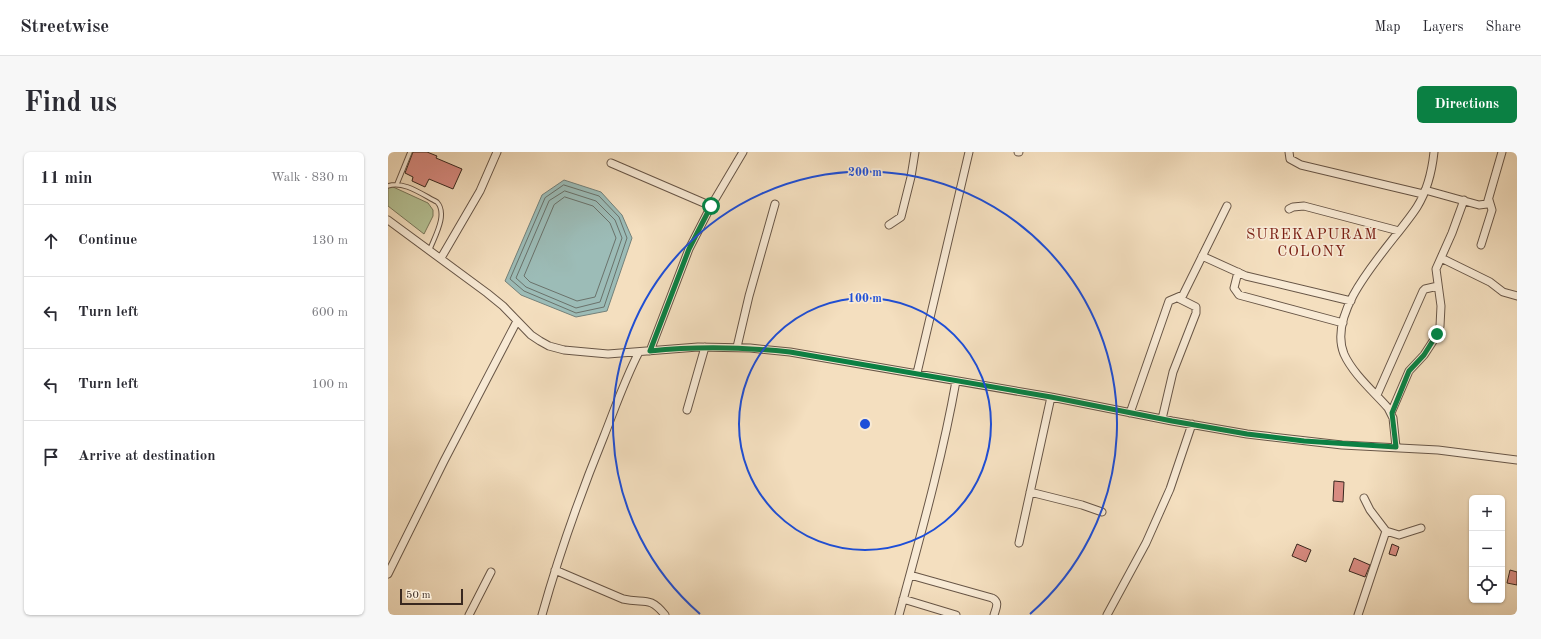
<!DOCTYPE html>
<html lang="en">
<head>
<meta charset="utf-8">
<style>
  body { margin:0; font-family:"Old Standard TT",serif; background:#f7f7f7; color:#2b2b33 }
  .controls { position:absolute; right:12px; bottom:12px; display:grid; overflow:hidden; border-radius:6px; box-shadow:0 1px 3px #0004 }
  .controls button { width:36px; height:36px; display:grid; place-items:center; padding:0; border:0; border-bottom:1px solid #e1e1e2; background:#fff; color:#2b2b33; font:20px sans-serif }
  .scale { position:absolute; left:12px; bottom:10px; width:63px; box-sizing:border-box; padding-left:4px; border:2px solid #39281f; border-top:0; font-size:11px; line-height:14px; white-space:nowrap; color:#39281f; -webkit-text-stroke:3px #f8ead5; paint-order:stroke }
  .stop { position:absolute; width:12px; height:12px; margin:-9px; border:3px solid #0b8043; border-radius:50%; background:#fff }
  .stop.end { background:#0b8043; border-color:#fff; box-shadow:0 1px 4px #0008 }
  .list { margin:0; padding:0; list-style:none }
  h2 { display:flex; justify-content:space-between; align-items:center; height:52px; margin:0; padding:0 16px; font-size:17px }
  h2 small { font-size:13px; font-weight:400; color:#7c7c81 }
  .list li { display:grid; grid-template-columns:26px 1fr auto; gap:12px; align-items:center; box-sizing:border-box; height:72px; padding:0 16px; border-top:1px solid #e1e1e2 }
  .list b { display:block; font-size:15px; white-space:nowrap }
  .list em { font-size:13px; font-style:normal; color:#7c7c81 }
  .icon { flex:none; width:22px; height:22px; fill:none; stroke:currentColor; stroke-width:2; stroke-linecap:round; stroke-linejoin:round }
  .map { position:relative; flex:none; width:1129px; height:463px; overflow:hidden; border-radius:6px }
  header { display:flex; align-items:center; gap:24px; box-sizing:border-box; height:56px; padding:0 20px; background:#fff; border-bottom:1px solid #e1e1e2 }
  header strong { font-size:19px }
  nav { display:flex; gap:22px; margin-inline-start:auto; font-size:14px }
  .intro { display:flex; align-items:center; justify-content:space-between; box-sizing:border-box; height:96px; padding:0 24px }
  h1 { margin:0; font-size:28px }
  .button { padding:10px 18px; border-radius:6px; background:#0b8043; color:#fff; font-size:14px; font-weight:700 }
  main { display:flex; gap:24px; padding:0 24px }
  aside { flex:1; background:#fff; border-radius:6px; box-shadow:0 1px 3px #0004 }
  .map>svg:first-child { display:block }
  .green { fill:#b6c396; stroke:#78765a }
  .water { fill:#9cbcb7; stroke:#74817a }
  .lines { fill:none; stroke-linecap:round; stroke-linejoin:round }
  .shore { stroke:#6a726b; stroke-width:1 }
  .building { fill:#d88b81; stroke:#39281f }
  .lane-casing { stroke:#685647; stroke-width:5.5 }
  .street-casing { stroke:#685647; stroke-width:9 }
  .lane { stroke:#f8ead5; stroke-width:3.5 }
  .street { stroke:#f8ead5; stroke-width:7 }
  .route { stroke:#0b8043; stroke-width:5 }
  .ring { fill:none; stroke:#1d4ed8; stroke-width:2 }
  .labels { text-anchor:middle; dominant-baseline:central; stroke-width:3.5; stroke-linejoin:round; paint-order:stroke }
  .neighbourhood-label { font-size:15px; letter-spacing:1px; fill:#7a1f14; stroke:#f8ead5 }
  .centre { fill:#1d4ed8; stroke:#f8ead5; stroke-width:2 }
  .ring-label { font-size:12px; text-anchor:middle; font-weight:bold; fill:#1d4ed8; stroke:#f8ead5; stroke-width:3.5; stroke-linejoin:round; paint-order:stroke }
</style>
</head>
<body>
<header>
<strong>Streetwise</strong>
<nav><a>Map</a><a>Layers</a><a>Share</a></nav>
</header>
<div class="intro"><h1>Find us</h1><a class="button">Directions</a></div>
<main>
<aside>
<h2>11 min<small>Walk · 830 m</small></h2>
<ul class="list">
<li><svg class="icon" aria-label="ahead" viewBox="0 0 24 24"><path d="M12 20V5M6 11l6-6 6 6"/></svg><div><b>Continue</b></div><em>130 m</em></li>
<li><svg class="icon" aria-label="left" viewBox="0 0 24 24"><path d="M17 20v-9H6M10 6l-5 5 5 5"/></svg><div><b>Turn left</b></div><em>600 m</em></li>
<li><svg class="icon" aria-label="left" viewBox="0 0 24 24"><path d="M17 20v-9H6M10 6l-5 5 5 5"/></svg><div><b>Turn left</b></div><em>100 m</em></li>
<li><svg class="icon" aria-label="arrive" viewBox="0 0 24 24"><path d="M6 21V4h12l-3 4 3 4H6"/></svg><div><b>Arrive at destination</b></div></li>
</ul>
</aside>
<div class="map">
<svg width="1129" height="463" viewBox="0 0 1129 463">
  <rect width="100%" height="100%" fill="#f4dfbf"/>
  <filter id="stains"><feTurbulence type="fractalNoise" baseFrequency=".005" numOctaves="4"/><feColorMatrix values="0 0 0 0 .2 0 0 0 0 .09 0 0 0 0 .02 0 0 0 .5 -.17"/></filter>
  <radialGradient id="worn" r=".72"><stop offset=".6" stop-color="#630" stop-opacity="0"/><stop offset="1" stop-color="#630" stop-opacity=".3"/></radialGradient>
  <!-- green -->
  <path class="green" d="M3 34 40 51 45 58V64L36 82 0 54V35Z"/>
  <!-- water -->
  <path class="water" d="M176 28 213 40 234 63 244 86 219 159 188 165 133 143 117 129 154 43Z"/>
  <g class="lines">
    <!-- shore -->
    <path class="shore" d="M176 33 211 44 231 65 239 86 216 155 188 161 136 139 122 127 157 46Z
      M177 39 208 49 227 68 234 86 212 150 188 156 138 135 128 126 161 49Z
      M177 45 205 54 222 71 228 86 207 145 189 149 142 130 136 124 166 53Z"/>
  </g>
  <!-- building -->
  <path class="building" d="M25 0H39L49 4 48 6 74 17 65 37 41 27 37 35 24 29 25 25 17 21Z
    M946 329 956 330 955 350 945 349Z
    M909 392 923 398 918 410 904 404Z
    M1004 392 1011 395 1008 404 1001 402Z
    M966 406 982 413 977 425 961 419Z
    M1122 418 1129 420V433L1119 431Z"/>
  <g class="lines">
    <!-- lane casing -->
    <g class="lane-casing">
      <path id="lane" d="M9 32 22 0
        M0 34C15 28 35 43 49 50 60 62 47 84 42 97"/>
    </g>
    <!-- street casing -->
    <g class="street-casing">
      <path id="street" d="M630 0H631
        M901 0 902 7 913 13 1035 42
        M223 11 323 54
        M1037 38 1091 53 1099 52 1114 0
        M901 57 905 55 916 54 1011 79
        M0 68 99 141 115 154 143 183 152 189 161 194 176 198 220 202 310 195 362 196 402 200 663 245 784 269 859 282 954 293 1050 298 1129 308
        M501 73 513 65 523 25 527 0
        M1093 93 1104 58 1101 48
        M814 104 858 124 963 149
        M53 106 92 39 109 0
        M1053 106 1102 130 1115 140 1129 144
        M850 120 846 136 851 143 955 171
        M349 195 361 144 387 52
        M262 199 301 97 323 54 355 0
        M529 221 581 0
        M989 243 1035 139 1037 137 1050 134
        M299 258 317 195
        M742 261 781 149 795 143 839 54
        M1003 261 1021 219 1036 203 1049 183 1052 174 1053 154 1048 117 1064 81 1076 48
        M774 267 785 220 808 161V155L790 146
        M1008 295 1005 266 1000 256C986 240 965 222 956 202 937 155 1006 91 1029 55 1039 39 1044 19 1046 0
        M642 340 694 353 714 360
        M998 379 1011 383 1033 376
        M631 391 663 245
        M167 418 235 447C256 452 261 443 277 463
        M0 422 56 309 129 169
        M522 423 604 446C612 450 608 456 606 463
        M515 447 568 463
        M81 463 103 420
        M154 463C171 402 192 343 216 284 227 256 237 227 251 200
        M511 463C532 385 554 308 568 229
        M719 463 758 391 782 337 804 272
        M970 463 998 379 982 358 976 346"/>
    </g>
    <!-- lane -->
    <use href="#lane" class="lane"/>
    <!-- street -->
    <use href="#street" class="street"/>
  </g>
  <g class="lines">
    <!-- route -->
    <path class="route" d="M323 54 301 97 262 199C309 194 355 195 402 200L663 245 784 269 859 282 916 289 1008 295 1004 261 1021 219 1036 203 1049 182"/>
  </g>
  <!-- distance rings -->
  <g class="ring">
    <circle cx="477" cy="272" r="126"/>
    <path d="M312 462A252 252 0 1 1 642 462"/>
  </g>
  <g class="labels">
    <!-- neighbourhood labels -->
    <g class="neighbourhood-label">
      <text x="924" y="83">SUREKAPURAM<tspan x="924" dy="17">COLONY</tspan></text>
    </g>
  </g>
  <circle cx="477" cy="272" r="6" class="centre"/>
  <g class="ring-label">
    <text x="477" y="24">200 m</text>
    <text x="477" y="150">100 m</text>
  </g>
  <rect width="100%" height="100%" filter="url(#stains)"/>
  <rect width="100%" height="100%" fill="url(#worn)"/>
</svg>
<div class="controls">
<button>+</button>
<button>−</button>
<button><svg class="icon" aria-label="locate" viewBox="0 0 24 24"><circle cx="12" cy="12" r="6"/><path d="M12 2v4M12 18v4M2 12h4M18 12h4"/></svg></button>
</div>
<div class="scale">50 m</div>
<div class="stop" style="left:323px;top:54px"></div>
<div class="stop end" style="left:1049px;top:182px"></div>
</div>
</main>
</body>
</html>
